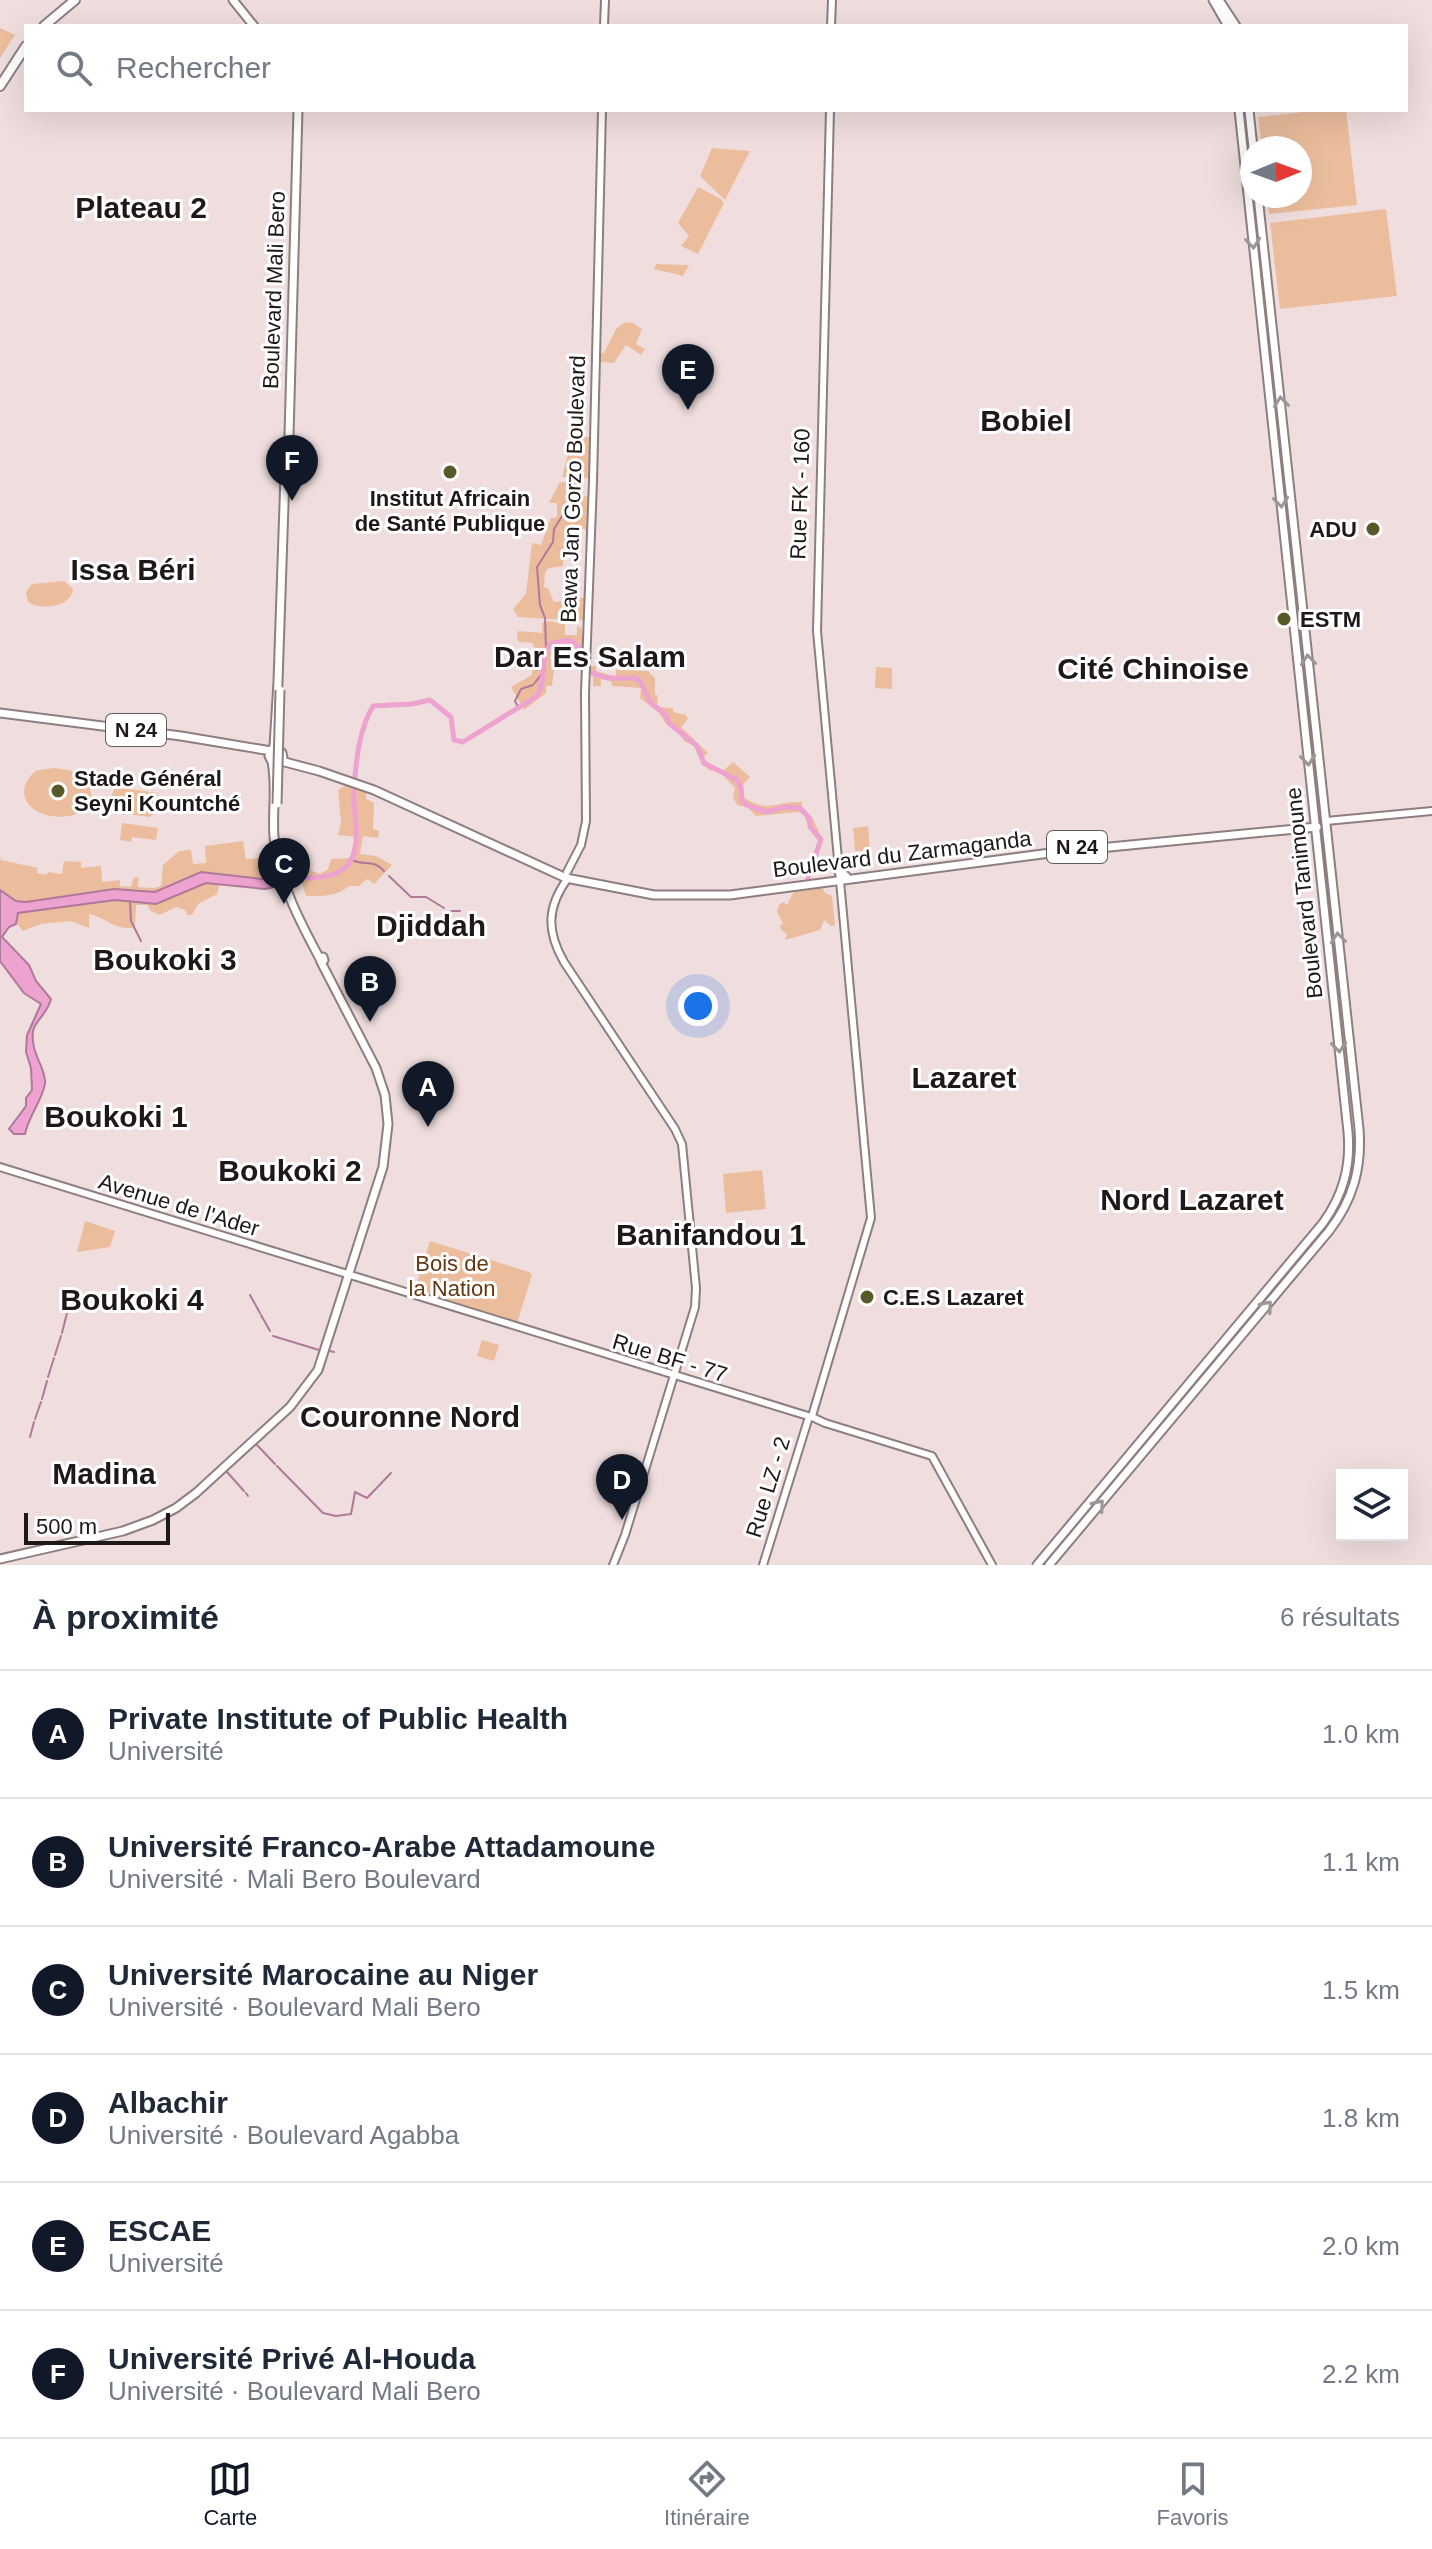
<!DOCTYPE html>
<html lang="fr">
<head>
<meta charset="utf-8">
<style>
  body { margin:0; font-family:Arial,sans-serif; background:#f2f2f3; color:#1f2937 }
  .controls { position:absolute; right:24px; bottom:24px; display:grid; overflow:hidden; border-radius:0px; box-shadow:0 8px 32px #0002 }
  .controls button { width:72px; height:72px; display:grid; place-items:center; padding:0; border:0; border-bottom:2px solid #e0e1e3; background:#fff; color:#1f2937; font:40px sans-serif }
  .compass { position:absolute; left:1240px; top:136px; width:72px; height:72px; border-radius:50%; background:#fff; box-shadow:0 8px 32px #0002; rotate:89deg }
  .scale { position:absolute; left:24px; bottom:20px; width:146px; box-sizing:border-box; padding-left:8px; border:4px solid #1f1818; border-top:0; font-size:22px; line-height:28px; white-space:nowrap; color:#1f1818; -webkit-text-stroke:6px #fff; paint-order:stroke }
  .you { position:absolute; left:698px; top:1006px; width:28px; height:28px; margin:-20px; border:6px solid #fff; border-radius:50%; background:#1a73e8; box-shadow:0 0 0 12px #1a73e833 }
  .badge { display:grid; place-items:center; width:52px; height:52px; border-radius:50%; background:#111827; color:#fff; font-size:26px; font-weight:700 }
  .pin { position:absolute; translate:-50% -66px; filter:drop-shadow(0 2px 4px #0008) }
  .pin::after { content:''; position:absolute; top:42px; width:28px; height:24px; background:inherit; clip-path:polygon(0 0,100% 0,50% 100%) }
  .list { margin:0; padding:0; list-style:none }
  h2 { display:flex; justify-content:space-between; align-items:center; height:104px; margin:0; padding:0 32px; font-size:34px }
  h2 small { font-size:26px; font-weight:400; color:#747a83 }
  .list li { display:grid; grid-template-columns:52px 1fr auto; gap:24px; align-items:center; box-sizing:border-box; height:128px; padding:0 32px; border-top:2px solid #e0e1e3 }
  .list b { display:block; font-size:30px; white-space:nowrap }
  .list p { margin:0; font-size:26px; white-space:nowrap; color:#747a83 }
  .list em { font-size:26px; font-style:normal; color:#747a83 }
  .icon { flex:none; width:44px; height:44px; fill:none; stroke:currentColor; stroke-width:2; stroke-linecap:round; stroke-linejoin:round }
  .map { position:relative; flex:none; width:1432px; height:1565px; overflow:hidden }
  .search { position:absolute; background:#fff; box-shadow:0 8px 32px #0002; left:24px; right:24px; top:24px; height:88px; display:flex; align-items:center; gap:20px; box-sizing:border-box; padding:0 28px; border-radius:0px; color:#747a83; font-size:30px }
  .sheet { height:872px; background:#fff }
  nav { display:flex; justify-content:space-around; align-items:center; box-sizing:border-box; height:112px; border-top:2px solid #e0e1e3; background:#fff; font-size:22px; color:#747a83 }
  nav a { display:grid; justify-items:center; gap:4px }
  nav .on { color:#111827 }
  .map>svg:first-child { display:block }
  .green { fill:#ebbd9d }
  .water { fill:#eda2d0; stroke:#af7999; stroke-width:2 }
  .lines { fill:none; stroke-linecap:round; stroke-linejoin:round }
  .stream { stroke:#af7999; stroke-width:2 }
  .river { stroke:#eda2d0; stroke-width:5 }
  .secondary-casing { stroke:#8e7e7e; stroke-width:10 }
  .primary-casing { stroke:#8e7e7e; stroke-width:11 }
  .trunk-casing { stroke:#8e7e7e; stroke-width:12 }
  .secondary { stroke:#fff; stroke-width:6 }
  .primary { stroke:#fff; stroke-width:7 }
  .trunk { stroke:#fff; stroke-width:8 }
  .primary-bridge-casing { stroke:#8e7e7e; stroke-width:11; stroke-linecap:butt }
  .primary-bridge { stroke:#fff; stroke-width:7 }
  .oneway { stroke:#9a9797 }
  .poi-dot { fill:#575a28; stroke:#fff; stroke-width:3 }
  .labels { text-anchor:middle; dominant-baseline:central; stroke-width:6; stroke-linejoin:round; paint-order:stroke }
  .shield { fill:#fff; stroke:#625d5d; stroke-width:2 }
  .shield-label { font-size:20px; font-weight:bold; fill:#1f1818 }
  .street-label { font-size:22px; fill:#1f1818; stroke:#fff }
  .poi-label { font-size:22px; font-weight:bold; fill:#1f1818; stroke:#fff; text-anchor:start }
  .park-label { font-size:22px; fill:#653812; stroke:#fff }
  .district-label { font-size:30px; font-weight:bold; fill:#1f1818; stroke:#fff }
</style>
</head>
<body>
<div class="map">
<svg width="1432" height="1565" viewBox="0 0 1432 1565">
  <rect width="100%" height="100%" fill="#f0dede"/>
  <!-- green -->
  <path class="green" d="M0 28 15 35 0 58Z
    M1321 110H1346L1357 205 1269 214 1267 196H1300V148H1262L1258 117Z
    M712 148 750 151 725 200 700 176Z
    M698 187 721 199 724 203 698 254 681 246 689 236 678 223Z
    M1386 209 1397 296 1280 309 1270 223Z
    M656 264 689 265 683 276 654 269Z
    M625 322 633 323 642 329 636 344 645 349 641 355 626 345 614 363 599 362 600 353H604L616 329Z
    M573 436 592 437V478L562 477Z
    M560 482 584 483 583 496 591 497 589 531 573 525 570 538 565 539 563 566 549 568 545 572 544 587 548 588 554 602 586 597V620L572 621V612L566 611 565 620 518 617 513 609 526 594 532 543 541 545 551 518 557 517V503H549Z
    M64 581 73 589C72 607 40 611 28 602L26 592 32 584Z
    M549 621 565 624V635H577V626L581 627C584 640 585 653 583 668L582 656 573 647 553 645 550 659 555 661 552 686H546V693L524 710 511 687 532 675 533 662H537V648L534 647 533 643 520 642 517 639 518 631 542 633V623Z
    M588 660 590 666H596V671L616 677V670L648 671 655 678V694L658 696 657 707 673 708V712L686 715 688 719 681 727 708 753 700 760 694 746 684 741 677 731 666 724 659 713 640 698 641 688 612 686 611 681 601 679V686H593V676L588 672Z
    M876 667 892 668V689L875 688Z
    M704 760 713 767 724 770 733 762 750 777 742 786 743 797C769 814 774 801 802 802V809L812 817 823 841 819 842 818 858 808 878 806 874 818 841 809 829 804 814 799 812 756 816 746 806H738L733 798 735 788 717 769 711 771 701 764Z
    M54 768 69 770 89 780 92 800C79 829 16 818 25 786 27 780 31 774 36 771 42 769 50 769 54 768Z
    M350 783 366 789V799L374 803 373 829 379 831 378 838 363 836 360 854 376 856 392 865 374 884 367 879 359 886H349C336 897 322 896 306 896L302 883 289 884 284 864H306L310 870 320 874 328 869 331 859 350 858 355 837 338 835 341 822 338 790Z
    M115 787 158 793C158 803 163 812 149 817L116 812 109 802Z
    M122 823 158 828 156 840 132 837 131 842 120 840Z
    M868 826 870 850 855 851 853 828Z
    M243 841 246 859 272 857 281 875C255 882 243 870 219 886L217 894 198 904 192 915H187L185 910 176 907 160 915 151 911 147 905H136L135 927C116 932 106 917 89 914V928L71 921 41 924 23 931 0 904V856L1 860 38 868 37 873 47 875 48 872 62 874 64 861 81 862V868L101 866 102 882 120 880V886L131 887 133 878 139 877 138 887 154 888 161 886 163 865 179 851 191 850 193 864 206 863 205 846Z
    M822 887 825 893 832 896 835 925 831 926 824 920 820 930 785 940 787 934 781 930 780 926 783 923 777 912 779 905 783 902 787 905 794 891Z
    M762 1170 766 1209 726 1213 723 1174Z
    M85 1221 115 1231 110 1247 77 1252Z
    M430 1241 529 1272 532 1275 518 1320 516 1323 417 1292 415 1288Z
    M482 1340 499 1345 494 1361 477 1356Z"/>
  <!-- water -->
  <path class="water" d="M201 872 262 879 281 875 283 885 265 889 206 883 156 904 115 900 18 913 16 924 9 927 2 937 29 965 36 981 51 999C47 1015 35 1020 33 1031 30 1054 47 1069 45 1084 41 1103 29 1115 25 1134H14L9 1129 26 1106V1098L32 1090 31 1068 26 1052 27 1035 41 1004 24 993 0 961V890L16 901 26 902 114 889 155 892Z"/>
  <g class="lines">
    <!-- stream -->
    <path class="stream" d="M546 649 545 618 540 605 537 567 553 542 554 529 569 505 580 463
      M519 709 515 701 521 689 533 685 545 670
      M352 860C364 866 374 859 384 871
      M389 876 411 897H426L444 908
      M130 901 131 921 141 941
      M451 911H460
      M250 1295 260 1313
      M261 1315 270 1331
      M62 1333 67 1313
      M273 1336 319 1350
      M330 1351 334 1352
      M55 1355 61 1336
      M48 1377 54 1358
      M42 1399 47 1381
      M35 1419 41 1402
      M30 1437 34 1422
      M257 1445 275 1464
      M277 1466 323 1513 336 1516 351 1514 355 1492 367 1498 391 1473
      M227 1472 244 1491
      M246 1493 248 1496"/>
    <!-- river -->
    <path class="river" d="M584 667 592 673 607 678H635L640 681 651 703 665 714 670 724 697 746 704 763 737 780 741 787 742 800 746 805 767 812 784 807 800 808 810 819V827L821 839 808 878
      M282 880C299 876 319 881 337 873 368 858 352 816 354 789 356 761 359 729 373 706L412 704 430 700 451 717 454 740 463 742 537 696C547 680 539 657 551 643L570 640 580 648 584 658"/>
    <!-- secondary casing -->
    <g class="secondary-casing">
      <path id="secondary" d="M604 26 605 0
        M831 26 832 0
        M1326 821 1432 811
        M567 872 581 845 586 821 585 693 593 481 602 110
        M568 878C546 908 547 932 564 962L675 1129 682 1144 696 1288 695 1307 625 1535 613 1565
        M0 1167 808 1416
        M812 1416 871 1218 817 631 830 110
        M812 1417 825 1423 932 1456 992 1565
        M763 1565 808 1420"/>
    </g>
    <!-- primary casing -->
    <g class="primary-casing">
      <path id="primary" d="M233 0 254 26
        M1213 0 1228 26
        M1219 0 1236 26
        M1249 110 1253 148
        M288 471 298 110
        M0 713 181 736 271 751
        M272 750 278 749 282 753 283 758 279 763 272 762 269 756 274 746 278 682 285 475
        M281 761 319 771 374 790 566 878 654 895H730L1058 852 1317 827
        M272 762C277 786 272 812 274 837 279 882 299 920 320 959
        M839 872 846 876
        M0 1559 123 1531 153 1520 176 1508 196 1493 290 1407 318 1370 383 1167 388 1124 385 1095 376 1068 321 962 324 960 323 957 320 959 321 962
        M1037 1565 1323 1223C1343 1195 1351 1167 1348 1132L1239 110
        M1049 1565 1329 1231C1353 1200 1362 1168 1359 1129L1258 196"/>
    </g>
    <!-- trunk casing -->
    <g class="trunk-casing">
      <path id="trunk" d="M44 26 75 0
        M0 86 26 46"/>
    </g>
    <!-- secondary -->
    <use href="#secondary" class="secondary"/>
    <!-- primary -->
    <use href="#primary" class="primary"/>
    <!-- trunk -->
    <use href="#trunk" class="trunk"/>
    <!-- primary-bridge casing -->
    <g class="primary-bridge-casing">
      <path id="primary-bridge" d="M277 804 280 690"/>
    </g>
    <!-- primary-bridge -->
    <use href="#primary-bridge" class="primary-bridge"/>
  </g>
  <!-- one-way arrows -->
  <defs><path id="oneway-chevron" d="M-2-3.5L2.5 0L-2 3.5" fill="none" stroke-width="1.6" stroke-linecap="round" stroke-linejoin="round" transform="scale(2)"/></defs>
  <g class="oneway">
    <use href="#oneway-chevron" transform="translate(1253 243) rotate(84)"/>
    <use href="#oneway-chevron" transform="translate(1281 402) rotate(-96)"/>
    <use href="#oneway-chevron" transform="translate(1281 502) rotate(84)"/>
    <use href="#oneway-chevron" transform="translate(1308 660) rotate(-96)"/>
    <use href="#oneway-chevron" transform="translate(1308 760) rotate(84)"/>
    <use href="#oneway-chevron" transform="translate(1338 938) rotate(-96)"/>
    <use href="#oneway-chevron" transform="translate(1339 1047) rotate(84)"/>
    <use href="#oneway-chevron" transform="translate(1267 1306) rotate(-50)"/>
    <use href="#oneway-chevron" transform="translate(1099 1505) rotate(-50)"/>
  </g>
  <!-- markers -->
  <g class="poi-dot">
    <circle cx="450" cy="472" r="8"/>
    <circle cx="1373" cy="529" r="8"/>
    <circle cx="1284" cy="619" r="8"/>
    <circle cx="58" cy="791" r="8"/>
    <circle cx="867" cy="1297" r="8"/>
  </g>
  <g class="labels">
    <!-- shield labels -->
    <g class="shield">
      <rect x="106" y="714" width="60" height="32" rx="6"/>
      <rect x="1047" y="831" width="60" height="32" rx="6"/>
    </g>
    <g class="shield-label">
      <text x="136" y="730">N 24</text>
      <text x="1077" y="847">N 24</text>
    </g>
    <!-- street labels -->
    <g class="street-label">
      <text transform="translate(274 290) rotate(-88)">Boulevard Mali Bero</text>
      <text transform="translate(573 489) rotate(-88)">Bawa Jan Gorzo Boulevard</text>
      <text transform="translate(800 494) rotate(-88)">Rue FK - 160</text>
      <text transform="translate(902 854) rotate(-7)">Boulevard du Zarmaganda</text>
      <text transform="translate(1304 893) rotate(-96)">Boulevard Tanimoune</text>
      <text transform="translate(179 1205) rotate(17)">Avenue de l'Ader</text>
      <text transform="translate(670 1358) rotate(17)">Rue BF - 77</text>
      <text transform="translate(768 1487) rotate(-73)">Rue LZ - 2</text>
    </g>
    <!-- poi labels -->
    <g class="poi-label">
      <text x="450" y="498" text-anchor="middle">Institut Africain<tspan x="450" dy="25">de Santé Publique</tspan></text>
      <text x="1357" y="529" text-anchor="end">ADU</text>
      <text x="1300" y="619">ESTM</text>
      <text x="74" y="778">Stade Général<tspan x="74" dy="25">Seyni Kountché</tspan></text>
      <text x="883" y="1297">C.E.S Lazaret</text>
    </g>
    <!-- park labels -->
    <g class="park-label">
      <text x="452" y="1263">Bois de<tspan x="452" dy="25">la Nation</tspan></text>
    </g>
    <!-- district labels -->
    <g class="district-label">
      <text x="141" y="207">Plateau 2</text>
      <text x="1026" y="420">Bobiel</text>
      <text x="133" y="569">Issa Béri</text>
      <text x="590" y="656">Dar Es Salam</text>
      <text x="1153" y="668">Cité Chinoise</text>
      <text x="431" y="925">Djiddah</text>
      <text x="165" y="959">Boukoki 3</text>
      <text x="964" y="1077">Lazaret</text>
      <text x="116" y="1116">Boukoki 1</text>
      <text x="290" y="1170">Boukoki 2</text>
      <text x="1192" y="1199">Nord Lazaret</text>
      <text x="711" y="1234">Banifandou 1</text>
      <text x="132" y="1299">Boukoki 4</text>
      <text x="410" y="1416">Couronne Nord</text>
      <text x="104" y="1473">Madina</text>
    </g>
  </g>
</svg>
<div class="controls">
<button><svg class="icon" aria-label="layers" viewBox="0 0 24 24"><path d="M12 4l9 5-9 5-9-5zM3 14l9 5 9-5"/></svg></button>
</div>
<svg class="compass" viewBox="-18 -18 36 36"><path d="M0-13l5 13h-10z" fill="#e53935"/><path d="M0 13l5-13h-10z" fill="#747a83"/></svg>
<div class="scale">500 m</div>
<div class="you"></div>
<div class="pin badge" style="left:428px;top:1127px">A</div>
<div class="pin badge" style="left:370px;top:1022px">B</div>
<div class="pin badge" style="left:284px;top:904px">C</div>
<div class="pin badge" style="left:622px;top:1520px">D</div>
<div class="pin badge" style="left:688px;top:410px">E</div>
<div class="pin badge" style="left:292px;top:501px">F</div>
<div class="search"><svg class="icon" aria-label="search" viewBox="0 0 24 24"><circle cx="10" cy="10" r="6"/><path d="M15 15l6 6"/></svg>Rechercher</div>
</div>
<section class="sheet">
<h2>À proximité<small>6 résultats</small></h2>
<ul class="list">
<li><span class="badge">A</span><div><b>Private Institute of Public Health</b><p>Université</p></div><em>1.0 km</em></li>
<li><span class="badge">B</span><div><b>Université Franco-Arabe Attadamoune</b><p>Université · Mali Bero Boulevard</p></div><em>1.1 km</em></li>
<li><span class="badge">C</span><div><b>Université Marocaine au Niger</b><p>Université · Boulevard Mali Bero</p></div><em>1.5 km</em></li>
<li><span class="badge">D</span><div><b>Albachir</b><p>Université · Boulevard Agabba</p></div><em>1.8 km</em></li>
<li><span class="badge">E</span><div><b>ESCAE</b><p>Université</p></div><em>2.0 km</em></li>
<li><span class="badge">F</span><div><b>Université Privé Al-Houda</b><p>Université · Boulevard Mali Bero</p></div><em>2.2 km</em></li>
</ul>
</section>
<nav>
<a class="on"><svg class="icon" aria-label="map" viewBox="0 0 24 24"><path d="M3 6l6-2 6 2 6-2v14l-6 2-6-2-6 2zM9 4v14M15 6v14"/></svg>Carte</a>
<a><svg class="icon" aria-label="directions" viewBox="0 0 24 24"><path d="M12 3l9 9-9 9-9-9zM9 14v-3h6M13 9l2 2-2 2"/></svg>Itinéraire</a>
<a><svg class="icon" aria-label="saved" viewBox="0 0 24 24"><path d="M7 4h10v16l-5-4-5 4z"/></svg>Favoris</a>
</nav>
</body>
</html>
